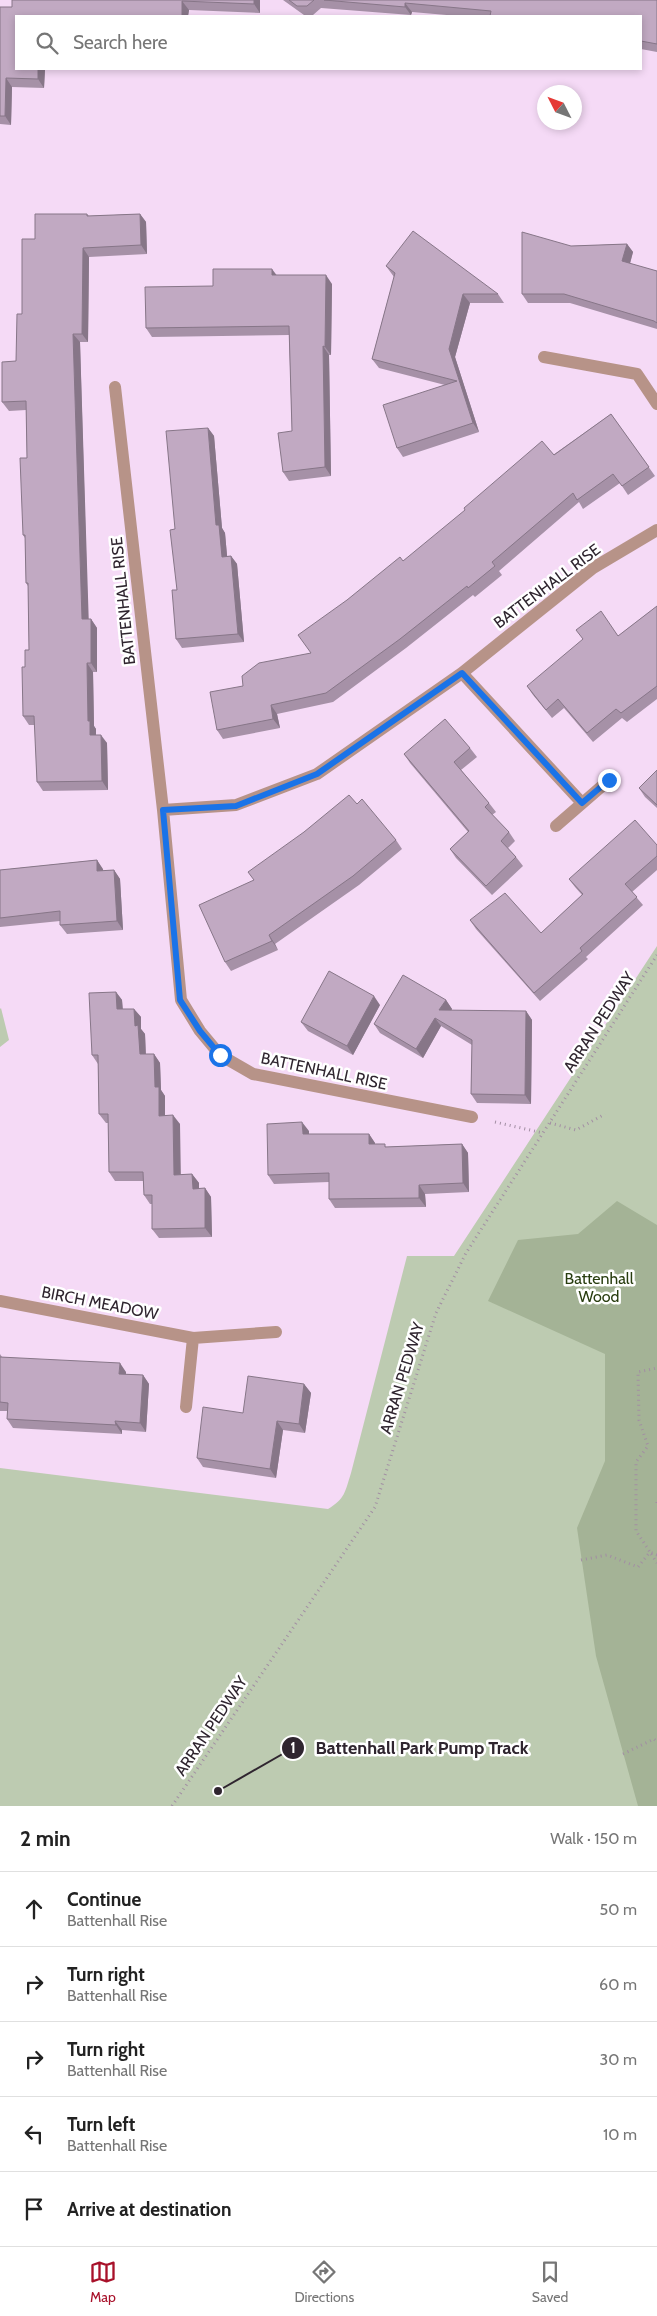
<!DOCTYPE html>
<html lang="en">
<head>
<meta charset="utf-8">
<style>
  body { margin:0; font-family:Cabin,sans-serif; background:#f2f2f2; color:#222 }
  .compass { position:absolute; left:537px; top:85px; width:45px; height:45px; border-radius:50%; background:#fff; box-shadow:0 2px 8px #0003; rotate:312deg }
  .stop { position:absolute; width:15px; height:15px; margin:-11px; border:4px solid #1a73e8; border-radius:50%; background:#fff }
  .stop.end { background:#1a73e8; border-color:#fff; box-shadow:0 1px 5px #0008 }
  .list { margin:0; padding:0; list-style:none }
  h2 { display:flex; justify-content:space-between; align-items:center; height:65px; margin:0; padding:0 20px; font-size:21px }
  h2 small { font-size:16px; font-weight:400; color:#767676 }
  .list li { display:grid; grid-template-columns:32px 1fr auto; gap:15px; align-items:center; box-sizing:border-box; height:75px; padding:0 20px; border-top:1px solid #e0e0e0 }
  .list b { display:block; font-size:19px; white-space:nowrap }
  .list p { margin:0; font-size:16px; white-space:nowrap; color:#767676 }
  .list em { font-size:16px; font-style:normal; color:#767676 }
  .icon { flex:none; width:28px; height:28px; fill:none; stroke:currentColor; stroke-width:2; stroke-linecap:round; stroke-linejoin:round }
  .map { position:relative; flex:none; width:657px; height:1806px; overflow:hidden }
  .search { position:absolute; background:#fff; box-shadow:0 2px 8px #0003; left:15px; right:15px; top:15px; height:55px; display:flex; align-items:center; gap:12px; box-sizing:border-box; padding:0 18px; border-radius:0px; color:#767676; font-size:19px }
  .sheet { height:440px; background:#fff }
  nav { display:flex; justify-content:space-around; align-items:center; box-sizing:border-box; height:70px; border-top:1px solid #e0e0e0; background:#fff; font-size:14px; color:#767676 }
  nav a { display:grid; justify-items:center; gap:2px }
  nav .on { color:#a8112a }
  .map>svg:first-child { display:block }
  .green { fill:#bdcbb1 }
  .forest { fill:#a4b396 }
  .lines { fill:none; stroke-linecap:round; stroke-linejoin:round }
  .path { stroke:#a28ea3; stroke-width:3; stroke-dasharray:1 4; stroke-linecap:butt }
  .street { stroke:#b79388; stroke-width:12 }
  .wall { fill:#a691a7 }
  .shaded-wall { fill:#877688 }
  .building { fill:#c1a9c2; stroke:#877688 }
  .route { stroke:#1a73e8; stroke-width:6 }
  .labels { text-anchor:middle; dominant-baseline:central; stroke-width:5; stroke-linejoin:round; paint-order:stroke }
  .street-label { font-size:16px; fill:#2f252f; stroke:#fff }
  .park-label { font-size:16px; fill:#283d0f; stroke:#fff }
  .leader { fill:none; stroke:#2f252f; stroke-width:2 }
  .callout-dot { fill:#2f252f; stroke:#fff; stroke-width:2 }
  .mark-label { font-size:15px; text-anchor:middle; font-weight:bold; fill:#fff }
  .callout-label { font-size:18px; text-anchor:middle; font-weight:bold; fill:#2f252f; stroke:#fff; stroke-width:5; stroke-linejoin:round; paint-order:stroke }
</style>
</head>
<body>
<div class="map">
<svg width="657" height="1806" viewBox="0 0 657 1806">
  <rect width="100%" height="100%" fill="#f5daf6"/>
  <!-- green -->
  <path class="green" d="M657 946V1806H0V1468L328 1509C345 1499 345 1492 351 1473L407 1256H454Z
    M1 1008 9 1040 0 1047V1009Z"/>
  <!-- forest -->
  <path class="forest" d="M617 1201 657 1225V1806H638L596 1656 577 1528 605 1461V1354L488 1301 518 1240 578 1234Z"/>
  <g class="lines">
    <!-- path -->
    <path class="path" d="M495 1122 543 1133
      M550 1123 576 1130 605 1114
      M657 1502V1504
      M657 1555 650 1552 657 1563
      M581 1560 607 1555 638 1567 650 1552 636 1531V1462L648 1446 639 1420 638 1372 657 1368
      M623 1754 654 1739 657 1742
      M172 1806 375 1507 436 1313 466 1253 657 955"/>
    <!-- street -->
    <path class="street" d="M544 357 637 374 657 404
      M115 387 163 810 236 805 317 774 462 673 593 568 657 530
      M462 673 582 803
      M163 810 181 1000 200 1031 220 1055 253 1074 472 1117
      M556 826 609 780
      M0 1301 193 1338 276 1332
      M186 1407 193 1338"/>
  </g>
  <!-- wall -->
  <path class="wall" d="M12 0H260V13L189 10 188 16H16L45 69 44 88 12 87 11 125 0 124V7H12Z
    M283 0H657V52L641 49V16H458L412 12 411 15 321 8 313 15H304Z
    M87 214 89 216 140 214 146 222 147 254 89 257 88 342H80L88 619H91L97 628V672H93L94 726 96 729V735L107 743 108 790 43 791 37 782 35 725H29L23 716 25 667 29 650 28 586 26 583 25 538 23 535 27 458 26 410 9 411 2 402 16 361 22 314 35 239Z
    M627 244 633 252 630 264 657 271V329L570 303H528L522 294 571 246Z
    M386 266 498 294 504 303H470L455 357 479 432 403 457 397 448 445 385 379 368 372 359 394 277Z
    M277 275 332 284 331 355H329L331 476 289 481 283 472 292 431 289 335 152 337 146 328 213 286Z
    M611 414 655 476 628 495 620 483 583 509 579 502 499 571 502 575 475 597 473 595 406 648 333 702 277 714 280 728 223 739 217 730 243 686 311 653 403 561Z
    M208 428 214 436 222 528 225 533 227 556H231L237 564 244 642 182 648 176 639 177 590 175 529Z
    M657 606V699L627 722 622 718 593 742 564 708 552 718 533 695 527 686 618 636Z
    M470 748 477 757 461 770 489 803 496 812 492 815 509 832 515 841 508 848 516 857 523 866 492 895 456 858 450 849 468 832 410 763 404 754Z
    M657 770V808L645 797 639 788Z
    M357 804 396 840 402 849 359 885 275 944 278 950 231 971 225 962 254 880Z
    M657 845V870L632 892 643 905 586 957 588 959 540 1001 476 929 470 920 541 933 582 895 575 887 569 879Z
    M97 860 103 871 114 870 120 879 123 930 67 934 60 925V921L0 927V870Z
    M116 992 122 1000 123 1009H134L141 1017V1029L145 1034 146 1054H154L160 1063 161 1090 165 1096V1116L180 1124V1175L192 1174 199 1183V1189L205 1188 211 1197 212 1237 159 1238 152 1229V1204H150L144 1195 143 1181H115L109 1172 108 1123H106L99 1114 98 1064 92 1055Z
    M446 1000 452 1009 451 1011H526L532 1020 531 1104 477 1103 471 1094 472 1045 441 1026 423 1058 380 1033 374 1024Z
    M380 1005 353 1055 308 1031 301 1022Z
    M309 1131V1134H369L375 1143V1144L387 1147 462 1144 468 1153 469 1192 425 1194 426 1207 335 1208 329 1199V1182L274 1184 268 1175Z
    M0 1354 2 1357 126 1372V1374L143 1375 149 1384 146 1432 122 1430V1434L13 1428 7 1419V1411H0Z
    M304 1384 311 1393 305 1433 283 1430 276 1478 203 1467 197 1458 243 1413Z"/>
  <!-- shaded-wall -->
  <path class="shaded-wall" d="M254 0H260V13L254 4Z
    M182 1 189 10 188 16H182Z
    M405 3 412 12 411 15 405 7Z
    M38 69H45L44 88 38 79Z
    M6 78 12 87 11 125 5 116Z
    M140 214 146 222 147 254 141 245Z
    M627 244 633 252 628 270 622 261Z
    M83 248 89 257 88 342 82 334Z
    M272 269 278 277 272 275Z
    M326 275 332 284 331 355 325 347Z
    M463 294 470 303 455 357 479 432 473 423 449 349Z
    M73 334 80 342 89 628 82 619Z
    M323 346 329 355 331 476 325 467Z
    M208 428 214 436 222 528 225 533 228 566 222 557 216 525Z
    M231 556 237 564 244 642 238 634Z
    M91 619 97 628V672L91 663Z
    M87 663 93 672 94 726 96 729V744L90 735 88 721Z
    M271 705 277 714 280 728 273 719Z
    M101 735 107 743 108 790 102 781Z
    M97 860 103 869 104 880 97 871Z
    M114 870 120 879 123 930 117 921Z
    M269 935 275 944 278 950 272 941Z
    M116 992 122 1000 123 1018 117 1009Z
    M374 996 380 1005 353 1055 347 1046Z
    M446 1000 452 1009 446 1019 439 1010Z
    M134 1009 141 1017V1029L145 1034 146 1063 140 1054 135 1026Z
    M526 1011 532 1020 531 1104 525 1095Z
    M435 1018 441 1026 423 1058 416 1049Z
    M154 1054 160 1063 161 1090 165 1096V1125L159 1116 155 1087Z
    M173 1115 180 1124 181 1184 174 1175Z
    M302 1122 309 1131V1143L303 1134Z
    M369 1134 375 1143V1153L369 1144Z
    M462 1144 468 1153 469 1192 463 1183Z
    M192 1174 199 1183V1198L193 1189Z
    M419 1185 425 1194 426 1207 419 1198Z
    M205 1188 211 1197 212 1237 205 1228Z
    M120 1363 126 1372 125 1383 119 1374Z
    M143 1375 149 1384 146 1432 140 1423Z
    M304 1384 311 1393 305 1433 299 1424Z
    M115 1421 122 1430V1434L116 1425Z
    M277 1421 283 1430 276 1478 270 1469Z"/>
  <!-- building -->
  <path class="building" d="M12 0H254V4L182 1V16H16V69H38V79L6 78 5 116H0V7H12Z
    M289 0H314L307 6H297Z
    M324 0H657V44L641 41V16H490L491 11 405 3V7Z
    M35 214H87V216L140 214 141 245 83 248 82 334H73L82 619H91V663H87L88 721H90V735H101L102 781 37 782 34 716H23L22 667H25V650H29L28 583H26L25 535H23L20 458H27L26 401 2 402V362L16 361 17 314H22V239H35Z
    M413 231 498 294H463L449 349 473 423 397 448 383 405 457 381 372 359 395 273 386 266Z
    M522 232 571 246 627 244 622 261 657 271V323L654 321 564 294H522Z
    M213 269H272V275H326L325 347 323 346 325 467 283 472 278 433 292 431 289 326 146 328 145 287 213 286Z
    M611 414 649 467 622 486 613 474 577 500 573 493 492 562 495 566 468 588 467 586 400 639 326 693 271 705 273 719 217 730 210 692 243 686 242 676 259 663 311 653 298 635 347 600 400 557 403 561 465 510 464 508 542 441 554 455Z
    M208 428 216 525H219L222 557 231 556 238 634 176 639 172 590H177L170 530 175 529 166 431Z
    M657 606V686L621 713 616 709 587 733 558 699 546 710 527 686 583 639 576 630 601 611 618 636Z
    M445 719 470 748 454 762 489 803 485 807 509 832 501 841 516 857 486 886 450 849 469 831 404 754Z
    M657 770V805L639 788Z
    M349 795 357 804 362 799 396 840 353 876 269 935 272 941 225 962 199 905 254 880 248 872 304 832Z
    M635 820 657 845V856L625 884 637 897 580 948 582 951 534 993 470 920 505 893 541 933 583 894 569 879Z
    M97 860V871L114 870 117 921 60 925V911L0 918V870Z
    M329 971 374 996 347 1046 301 1022Z
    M403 975 446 1000 439 1010 526 1011 525 1095 471 1094 472 1040 435 1018 416 1049 374 1024Z
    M116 992 117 1009H134L135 1026 138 1025 140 1054H154L155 1087H159V1116L173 1115 174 1175 192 1174 193 1189 205 1188V1228L152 1229V1195H144L143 1172H109L108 1114H99L98 1055H92L89 993Z
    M302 1122 303 1134H369V1144H385V1147L462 1144 463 1183 419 1185V1198L329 1199V1173L268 1175 267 1124Z
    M0 1357 120 1363 119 1374 143 1375 140 1423 115 1421 116 1425 7 1419 8 1403 0 1402Z
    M248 1376 304 1384 299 1424 277 1421 270 1469 197 1458 203 1407 243 1413Z"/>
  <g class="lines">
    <!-- route -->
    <path class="route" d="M220 1055 200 1031 180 1000 163 810 236 806 317 774 462 673 582 803 609 780"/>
  </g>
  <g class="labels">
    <!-- street labels -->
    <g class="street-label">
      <text transform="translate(547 586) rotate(-37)">BATTENHALL RISE</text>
      <text transform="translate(123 601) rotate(-96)">BATTENHALL RISE</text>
      <text transform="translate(599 1022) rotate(-57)">ARRAN PEDWAY</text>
      <text transform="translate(324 1071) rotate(12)">BATTENHALL RISE</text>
      <text transform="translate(100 1303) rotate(11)">BIRCH MEADOW</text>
      <text transform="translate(402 1378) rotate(-73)">ARRAN PEDWAY</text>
      <text transform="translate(211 1726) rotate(-56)">ARRAN PEDWAY</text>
    </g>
    <!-- park labels -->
    <g class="park-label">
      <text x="599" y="1278">Battenhall<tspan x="599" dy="18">Wood</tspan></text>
    </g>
  </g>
  <!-- callouts -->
  <path class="leader" d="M218 1791L293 1748"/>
  <g class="callout-dot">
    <circle cx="218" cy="1791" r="5"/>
    <circle cx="293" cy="1748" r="12"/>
  </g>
  <g class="mark-label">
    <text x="293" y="1753">1</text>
  </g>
  <g class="callout-label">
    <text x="422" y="1754">Battenhall Park Pump Track</text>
  </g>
</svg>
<svg class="compass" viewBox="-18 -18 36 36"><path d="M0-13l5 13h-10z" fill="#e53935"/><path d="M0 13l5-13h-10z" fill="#767676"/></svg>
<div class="stop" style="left:220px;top:1055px"></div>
<div class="stop end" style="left:609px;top:780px"></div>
<div class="search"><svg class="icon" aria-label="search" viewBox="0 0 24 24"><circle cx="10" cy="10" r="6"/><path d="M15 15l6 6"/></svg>Search here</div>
</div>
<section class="sheet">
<h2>2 min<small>Walk · 150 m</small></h2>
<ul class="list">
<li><svg class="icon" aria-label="ahead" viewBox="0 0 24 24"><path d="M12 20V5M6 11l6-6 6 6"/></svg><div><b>Continue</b><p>Battenhall Rise</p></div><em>50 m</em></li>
<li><svg class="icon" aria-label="right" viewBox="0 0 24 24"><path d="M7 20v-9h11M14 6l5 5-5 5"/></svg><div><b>Turn right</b><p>Battenhall Rise</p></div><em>60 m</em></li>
<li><svg class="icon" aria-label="right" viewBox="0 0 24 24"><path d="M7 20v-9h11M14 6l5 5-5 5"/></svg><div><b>Turn right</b><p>Battenhall Rise</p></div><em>30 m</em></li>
<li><svg class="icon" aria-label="left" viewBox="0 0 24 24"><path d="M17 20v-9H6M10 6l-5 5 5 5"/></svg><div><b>Turn left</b><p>Battenhall Rise</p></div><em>10 m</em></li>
<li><svg class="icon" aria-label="arrive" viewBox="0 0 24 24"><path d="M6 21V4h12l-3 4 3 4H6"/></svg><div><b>Arrive at destination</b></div></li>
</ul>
</section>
<nav>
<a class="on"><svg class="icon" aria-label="map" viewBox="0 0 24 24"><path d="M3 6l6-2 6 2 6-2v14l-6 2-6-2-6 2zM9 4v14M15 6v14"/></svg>Map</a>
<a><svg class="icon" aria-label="directions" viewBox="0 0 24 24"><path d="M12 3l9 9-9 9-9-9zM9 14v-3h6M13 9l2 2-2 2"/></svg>Directions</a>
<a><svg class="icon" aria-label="saved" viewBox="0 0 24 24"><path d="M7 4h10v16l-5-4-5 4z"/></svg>Saved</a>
</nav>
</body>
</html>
